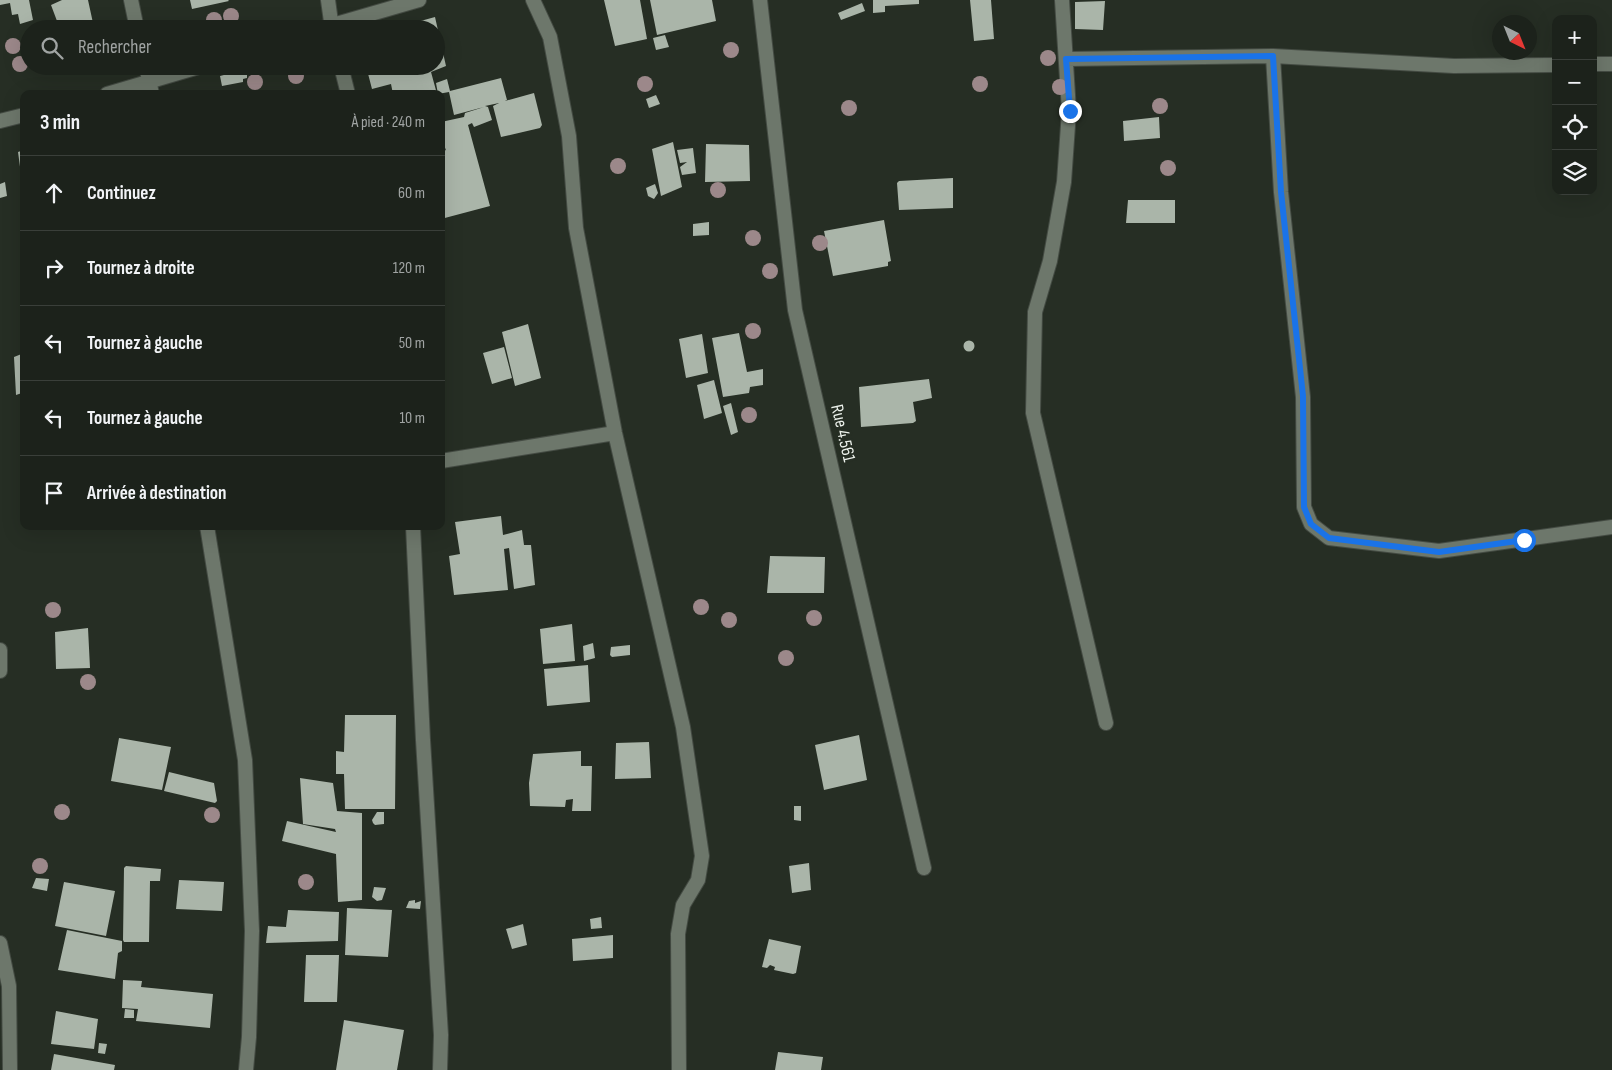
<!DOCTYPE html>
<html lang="fr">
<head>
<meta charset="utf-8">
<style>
  body { margin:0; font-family:"Sofia Sans Condensed",sans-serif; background:#292f28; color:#f1f3f6 }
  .controls { position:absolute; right:15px; top:15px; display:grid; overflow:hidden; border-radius:10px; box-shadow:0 5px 20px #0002 }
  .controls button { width:45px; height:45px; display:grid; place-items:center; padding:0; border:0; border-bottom:1px solid #3a3f3a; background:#1c221b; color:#f1f3f6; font:25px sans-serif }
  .compass { position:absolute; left:1492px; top:15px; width:45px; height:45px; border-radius:50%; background:#1c221b; box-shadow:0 5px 20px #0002; rotate:137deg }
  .stop { position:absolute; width:15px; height:15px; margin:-11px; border:4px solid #1a73e8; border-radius:50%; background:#fff }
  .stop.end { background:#1a73e8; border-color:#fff; box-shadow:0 1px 5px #0008 }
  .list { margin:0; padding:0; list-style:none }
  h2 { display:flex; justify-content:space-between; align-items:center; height:65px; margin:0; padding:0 20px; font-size:21px }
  h2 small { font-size:16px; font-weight:400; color:#a0a4a3 }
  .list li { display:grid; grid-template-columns:32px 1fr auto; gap:15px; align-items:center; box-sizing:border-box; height:75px; padding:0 20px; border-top:1px solid #3a3f3a }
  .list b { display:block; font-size:19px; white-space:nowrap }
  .list em { font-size:16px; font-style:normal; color:#a0a4a3 }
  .icon { flex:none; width:28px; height:28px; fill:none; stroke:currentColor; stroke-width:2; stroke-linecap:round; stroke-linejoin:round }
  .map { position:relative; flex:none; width:1612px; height:1070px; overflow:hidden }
  .search { position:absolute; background:#1c221b; box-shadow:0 5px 20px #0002; left:20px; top:20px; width:425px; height:55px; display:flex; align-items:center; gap:12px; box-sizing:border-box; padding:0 18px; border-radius:28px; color:#a0a4a3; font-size:19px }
  .panel { position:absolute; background:#1c221b; box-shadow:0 5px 20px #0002; left:20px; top:90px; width:425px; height:440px; border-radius:10px }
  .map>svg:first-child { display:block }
  .building { fill:#aab5a9 }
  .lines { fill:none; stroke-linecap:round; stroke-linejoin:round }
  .minor-casing { stroke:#444b43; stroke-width:16 }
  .minor { stroke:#6d776b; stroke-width:14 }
  .tree { fill:#9c888a }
  .route { stroke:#1a73e8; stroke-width:6 }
  .labels { text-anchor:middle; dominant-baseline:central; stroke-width:5; stroke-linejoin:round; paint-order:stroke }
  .street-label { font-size:18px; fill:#edf2ec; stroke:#262e24 }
</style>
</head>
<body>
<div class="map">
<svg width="1612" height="1070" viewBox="0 0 1612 1070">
  <rect width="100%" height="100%" fill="#262e24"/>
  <!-- building -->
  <path class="building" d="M0 0H29L33 20 20 24 18 14 12 15 10 3 0 5Z
    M62 0H88L93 23 79 29H60L51 5Z
    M190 0H228L229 1 192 9Z
    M604 0H640L647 39 615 46Z
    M650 0H712L716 21 657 35Z
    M873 0H919V4L885 6V12L873 13Z
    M970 0H991L994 39 974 41Z
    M1105 1 1103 30 1075 29V2Z
    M862 3 865 11 841 20 838 13Z
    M435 17 446 66 431 72 437 94H393L391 84 372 89 366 66H436V29L395 28Z
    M665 35 669 47 656 50 653 38Z
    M247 69V78L243 79V82L222 86 220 76Z
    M501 78 507 100 505 101 534 93 542 125 540 128 501 137 493 106 499 103 485 106 488 107 492 120 474 127 472 123 468 125 490 206 441 219V151L446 150 450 162 441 136V122L464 117 465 113 484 107 454 115 449 92 438 94 436 83 447 79 450 91Z
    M656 95 660 104 649 108 646 99Z
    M1159 117 1160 138 1124 141 1123 121Z
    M673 142 682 187 661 196 652 149Z
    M706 144 749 145 750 181 705 182Z
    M693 148 696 173 682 175 680 167 687 162 680 163 677 150Z
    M24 150V189H23L18 152Z
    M953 178V208L899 210 897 183 899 181Z
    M5 182 7 196 0 198V184Z
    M655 184 658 193 654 199 648 196 646 188Z
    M1128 200H1175V223H1126Z
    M884 220 891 261 888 262V266L833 276 824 231Z
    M709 222V235L693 236V224Z
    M528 324 541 378 515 386 502 332Z
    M739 333 747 372 763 369V385L750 387 749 393 723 397 712 338Z
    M702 334 708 373 686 378 679 339Z
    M963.5 346a5.5 5.5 0 1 1 11 0a5.5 5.5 0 1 1-11 0Z
    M504 347 512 378 492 384 483 353Z
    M24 353V408H22V393L16 395 14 357Z
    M929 379 932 398 913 402 916 421 913 423 861 427 859 387Z
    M714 380 722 413 704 419 697 385Z
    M731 403 738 432 731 435 723 406Z
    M501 516 503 535 522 530 524 545H531L535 585 514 589 509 548 504 549 508 590 454 595 449 556 460 554 455 522Z
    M770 556 825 557 824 593H767Z
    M572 624 575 661 543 664 540 629Z
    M88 628 90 668 56 669 55 632Z
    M593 643 595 658 584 661 583 646Z
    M630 645V655L612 657 610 655 611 647Z
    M588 665 590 702 547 706 544 669Z
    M345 715H396L395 809H345L344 774H336V751L344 752Z
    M859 735 867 780 824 790 815 745Z
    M119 738 171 747 162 790 111 781Z
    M616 743 649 742 651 778 615 779Z
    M581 751V766H592L591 811H572L573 799 566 800 565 807 530 806 529 783 533 754Z
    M169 772 214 783 217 801 215 803 164 791Z
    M300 778 333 783 337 811 362 813V900L338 902 336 854 282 841 287 821 336 832 335 829 303 824Z
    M794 806H801V821L794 820Z
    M377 812H384V824L375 825 373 823 372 820Z
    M809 863 811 890 792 893 789 866Z
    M126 866 161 869 160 881H150L149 942H124L123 940 124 868Z
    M36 878 49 879 47 891 32 888Z
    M179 880 224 882 222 911 176 909Z
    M64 882 115 891 106 936 55 926Z
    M374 887 386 888 382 900 377 901 372 897Z
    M415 900V903L421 901 420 909 406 908 409 901Z
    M347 908 392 910 388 957 345 955Z
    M288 910 339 912 338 941 266 943 268 926 286 927Z
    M601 917 602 928 591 929 590 919Z
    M523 924 527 945 512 949 506 929Z
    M67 930 122 941V951L118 953 115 979 58 970Z
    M613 935V958L573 961 572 939Z
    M769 939 801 946 796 973 793 974 774 970 775 967 770 965 767 968 762 967Z
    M306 955H339L337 1002H304Z
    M123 980 142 981 141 987 213 994 210 1028 136 1021 138 1009 122 1008Z
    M125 1009 134 1010V1018H124Z
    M56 1011 98 1019 94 1049 51 1044Z
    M344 1020 404 1030 397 1070H336Z
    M99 1043 107 1044 105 1054 98 1053Z
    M778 1052 823 1057 821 1070H775Z
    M54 1054 115 1065 114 1070H51Z"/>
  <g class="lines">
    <!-- minor casing -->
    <g class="minor-casing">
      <path id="minor" d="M131 0 137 29
        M328 0 332 29
        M533 0 550 37 569 136 576 228 615 433 683 727 702 856 698 880 683 905 678 934 679 1070
        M760 0 795 310 924 868
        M1062 0 1069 111 1064 182 1050 261 1035 312 1033 413 1106 723
        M319 29 419 0
        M1273 56 1281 192 1303 397 1304 507 1311 524 1329 538 1439 551 1612 527
        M1066 59 1273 56 1454 66 1556 65
        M1593 64H1612
        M146 66 152 94
        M341 66 348 94
        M107 94 202 66
        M0 121 24 115
        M441 461 615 433
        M207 526 245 760 252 931 249 1037 246 1070
        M413 526 423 740 441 1035 440 1070
        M0 650V671
        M0 943 9 986 10 1070"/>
    </g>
    <!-- minor -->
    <use href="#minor" class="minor"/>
  </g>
  <!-- trees -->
  <g class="tree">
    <circle cx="231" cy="16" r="8"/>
    <circle cx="214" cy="20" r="8"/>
    <circle cx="13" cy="46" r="8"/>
    <circle cx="731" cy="50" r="8"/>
    <circle cx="1048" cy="58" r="8"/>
    <circle cx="20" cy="64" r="8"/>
    <circle cx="296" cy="76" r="8"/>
    <circle cx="255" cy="82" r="8"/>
    <circle cx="645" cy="84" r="8"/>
    <circle cx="980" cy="84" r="8"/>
    <circle cx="1060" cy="87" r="8"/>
    <circle cx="1160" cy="106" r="8"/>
    <circle cx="849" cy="108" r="8"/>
    <circle cx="618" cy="166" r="8"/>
    <circle cx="1168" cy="168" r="8"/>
    <circle cx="718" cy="190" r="8"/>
    <circle cx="753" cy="238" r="8"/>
    <circle cx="820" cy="243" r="8"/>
    <circle cx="770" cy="271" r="8"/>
    <circle cx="753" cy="331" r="8"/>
    <circle cx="749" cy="415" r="8"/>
    <circle cx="701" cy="607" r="8"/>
    <circle cx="53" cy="610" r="8"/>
    <circle cx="814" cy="618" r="8"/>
    <circle cx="729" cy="620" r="8"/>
    <circle cx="786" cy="658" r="8"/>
    <circle cx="88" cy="682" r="8"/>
    <circle cx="62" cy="812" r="8"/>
    <circle cx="212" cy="815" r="8"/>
    <circle cx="40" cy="866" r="8"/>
    <circle cx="306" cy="882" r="8"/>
  </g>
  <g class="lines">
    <!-- route -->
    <path class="route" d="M1070 111 1066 59 1273 56 1281 192 1303 396 1304 507 1311 524 1329 538 1439 552 1524 540"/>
  </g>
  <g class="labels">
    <!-- street labels -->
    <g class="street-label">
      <text transform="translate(843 433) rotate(77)">Rue 4.561</text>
    </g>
  </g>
</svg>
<div class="controls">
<button>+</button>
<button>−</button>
<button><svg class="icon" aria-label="locate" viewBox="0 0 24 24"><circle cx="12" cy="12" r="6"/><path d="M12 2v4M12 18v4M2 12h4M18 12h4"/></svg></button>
<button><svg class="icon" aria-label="layers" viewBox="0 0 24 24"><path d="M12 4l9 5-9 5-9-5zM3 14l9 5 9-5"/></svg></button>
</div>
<svg class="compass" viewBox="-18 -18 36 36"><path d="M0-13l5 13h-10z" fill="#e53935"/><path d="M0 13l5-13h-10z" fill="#a0a4a3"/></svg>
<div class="stop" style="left:1524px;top:540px"></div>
<div class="stop end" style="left:1070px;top:111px"></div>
<div class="search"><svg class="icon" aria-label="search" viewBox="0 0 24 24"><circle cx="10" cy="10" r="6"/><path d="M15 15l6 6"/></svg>Rechercher</div>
<section class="panel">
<h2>3 min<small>À pied · 240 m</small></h2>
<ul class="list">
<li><svg class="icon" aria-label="ahead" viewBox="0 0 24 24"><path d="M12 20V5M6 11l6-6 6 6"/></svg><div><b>Continuez</b></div><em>60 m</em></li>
<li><svg class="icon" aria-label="right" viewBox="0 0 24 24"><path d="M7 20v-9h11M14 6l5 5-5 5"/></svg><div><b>Tournez à droite</b></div><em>120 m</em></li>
<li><svg class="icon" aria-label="left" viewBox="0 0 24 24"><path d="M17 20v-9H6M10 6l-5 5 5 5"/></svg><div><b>Tournez à gauche</b></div><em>50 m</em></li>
<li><svg class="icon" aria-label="left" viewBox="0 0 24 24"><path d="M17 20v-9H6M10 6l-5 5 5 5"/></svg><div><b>Tournez à gauche</b></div><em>10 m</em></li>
<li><svg class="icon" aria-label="arrive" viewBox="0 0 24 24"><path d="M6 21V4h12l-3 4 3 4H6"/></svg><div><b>Arrivée à destination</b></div></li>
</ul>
</section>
</div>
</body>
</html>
